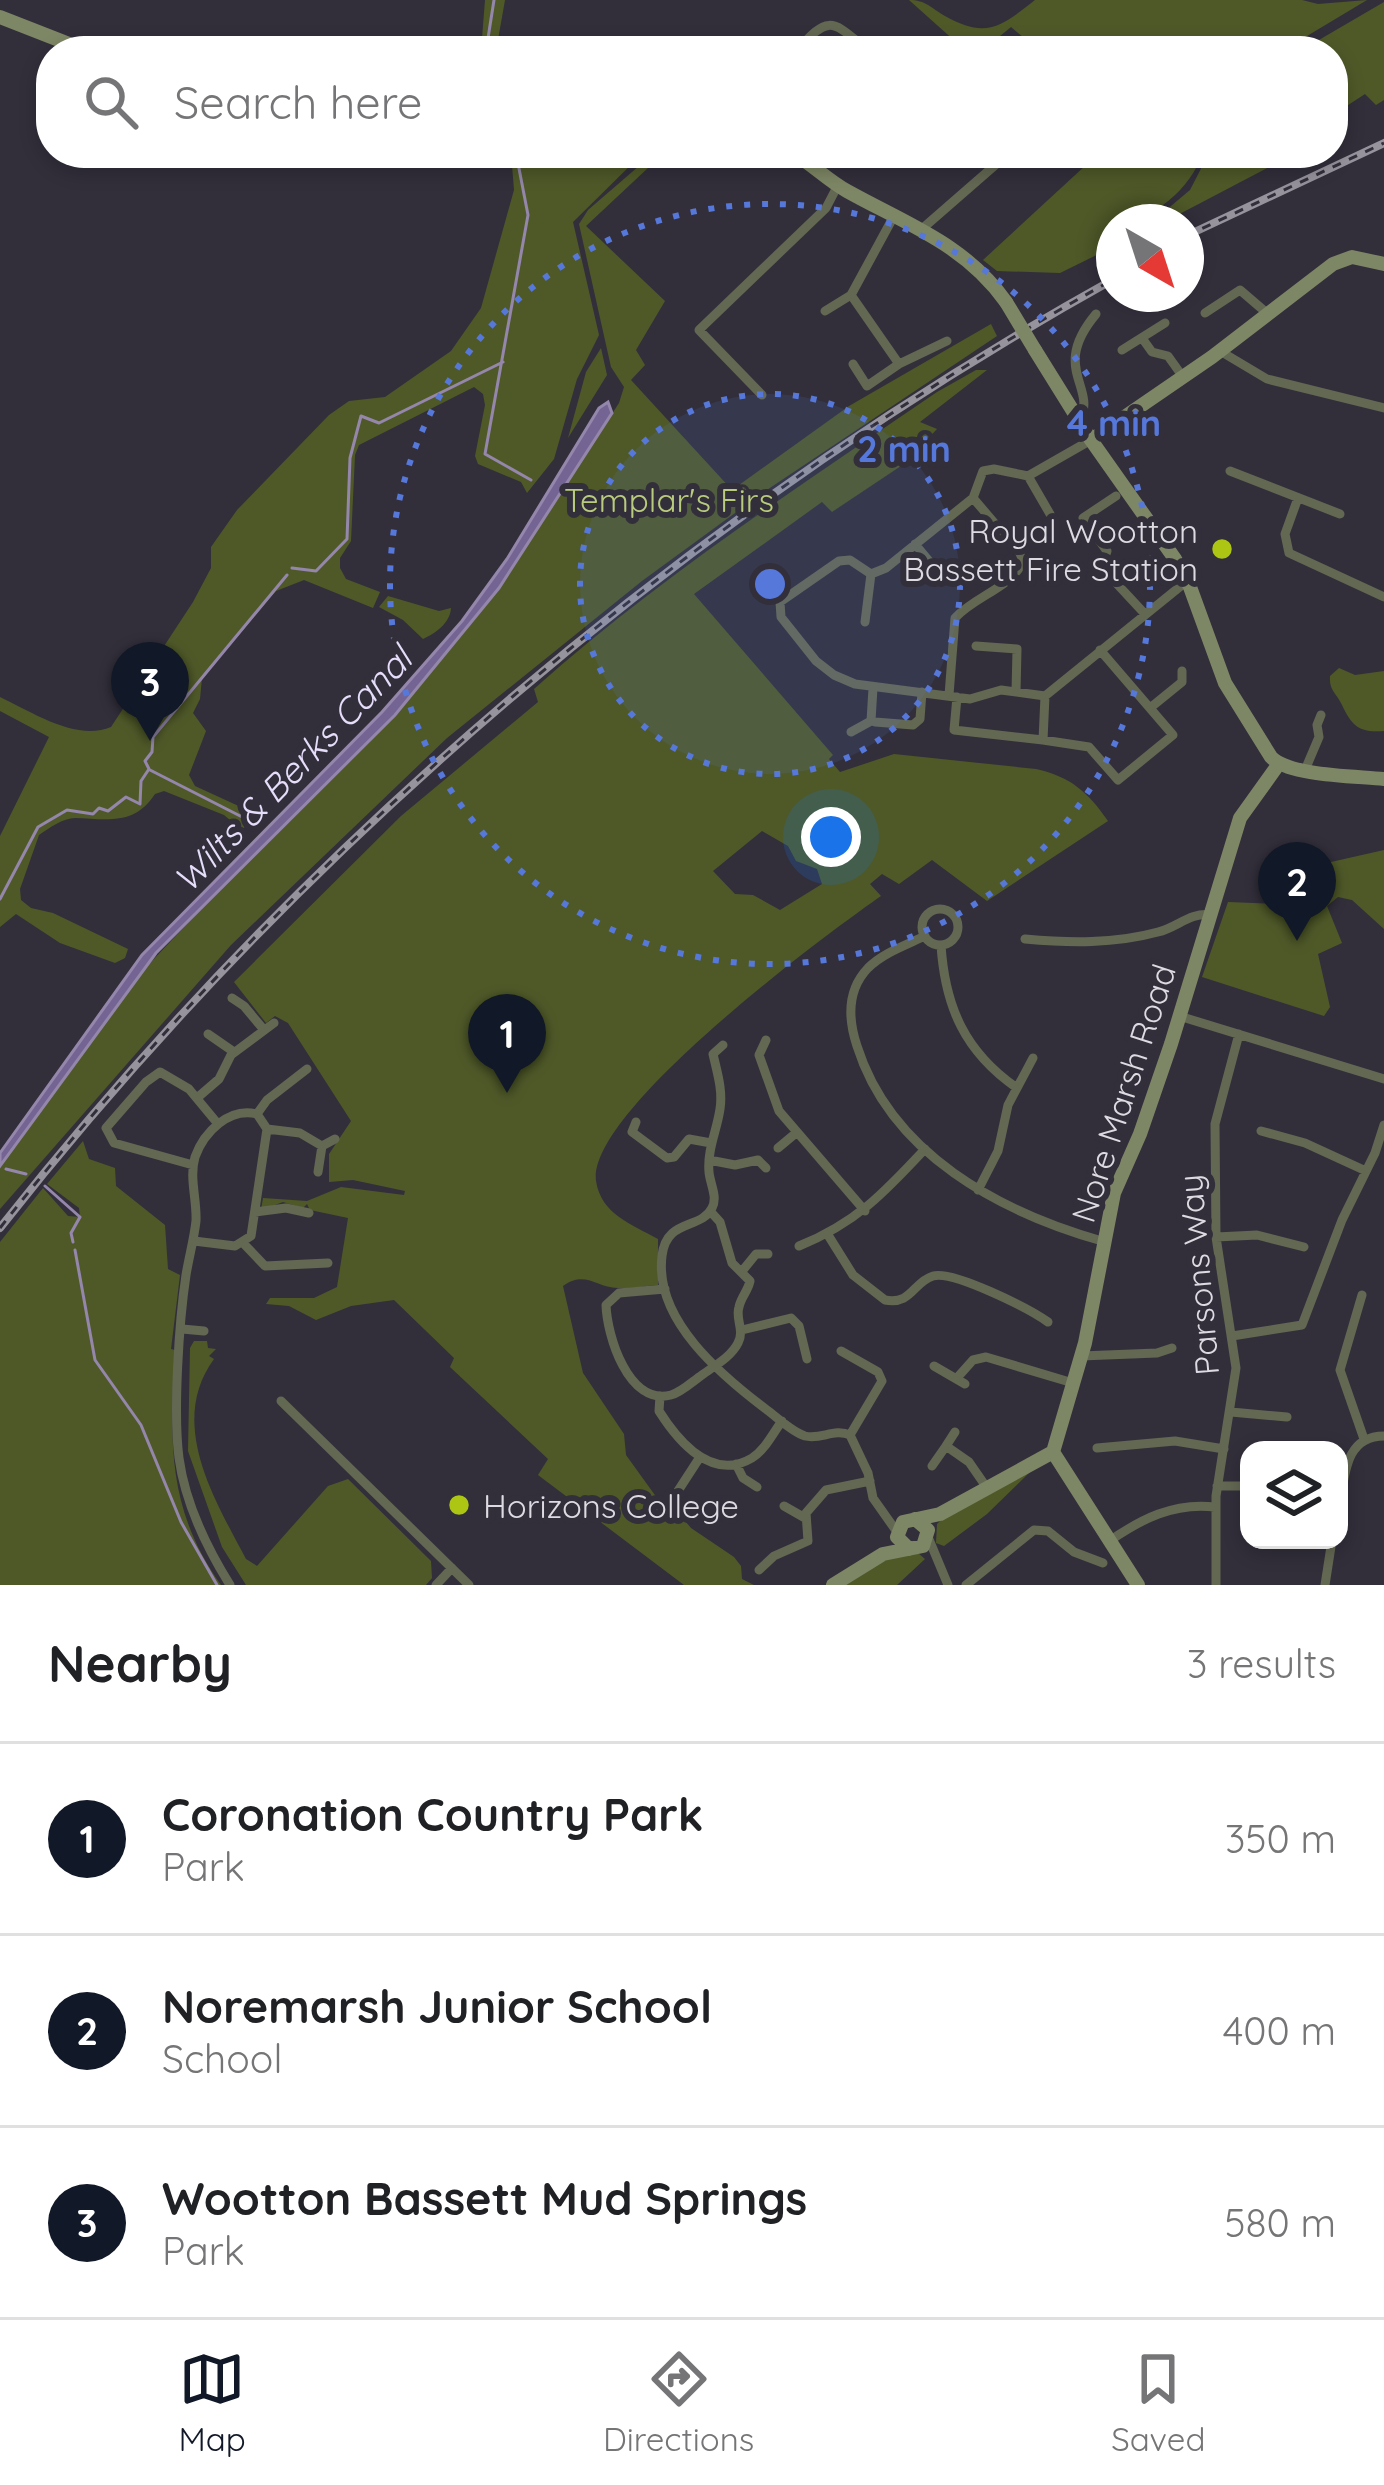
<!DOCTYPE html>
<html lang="en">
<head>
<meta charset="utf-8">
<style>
  body { margin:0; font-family:Quicksand,sans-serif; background:#f2f2f2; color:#202124 }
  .controls { position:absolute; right:36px; bottom:36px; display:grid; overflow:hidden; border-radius:24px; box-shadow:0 6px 18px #0003 }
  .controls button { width:108px; height:108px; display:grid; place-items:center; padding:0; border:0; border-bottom:3px solid #e0e0e0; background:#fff; color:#202124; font:60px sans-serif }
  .compass { position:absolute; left:1096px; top:204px; width:108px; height:108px; border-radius:50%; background:#fff; box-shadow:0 6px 18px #0003; rotate:141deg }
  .you { position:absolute; left:831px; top:837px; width:42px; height:42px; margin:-30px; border:9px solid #fff; border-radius:50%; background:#1a73e8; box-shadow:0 0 0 18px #1a73e833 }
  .badge { display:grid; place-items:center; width:78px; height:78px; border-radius:50%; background:#111827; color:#fff; font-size:39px; font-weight:700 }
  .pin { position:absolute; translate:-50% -99px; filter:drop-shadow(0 3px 6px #0008) }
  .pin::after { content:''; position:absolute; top:63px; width:42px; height:36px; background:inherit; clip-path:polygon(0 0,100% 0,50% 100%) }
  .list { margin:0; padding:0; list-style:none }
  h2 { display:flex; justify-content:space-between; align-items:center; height:156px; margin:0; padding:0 48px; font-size:51px }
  h2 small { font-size:39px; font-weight:400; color:#757577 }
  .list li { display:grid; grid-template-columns:78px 1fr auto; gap:36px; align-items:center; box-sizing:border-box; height:192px; padding:0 48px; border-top:3px solid #e0e0e0 }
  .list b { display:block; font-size:45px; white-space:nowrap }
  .list p { margin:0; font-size:39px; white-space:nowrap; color:#757577 }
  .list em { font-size:39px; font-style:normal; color:#757577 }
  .icon { flex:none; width:66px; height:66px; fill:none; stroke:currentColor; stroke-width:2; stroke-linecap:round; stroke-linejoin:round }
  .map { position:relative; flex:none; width:1384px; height:1585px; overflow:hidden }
  .search { position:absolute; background:#fff; box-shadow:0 6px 18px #0003; left:36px; right:36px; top:36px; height:132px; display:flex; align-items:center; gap:30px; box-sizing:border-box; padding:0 42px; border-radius:48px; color:#757577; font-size:45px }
  .sheet { height:732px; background:#fff }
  nav { display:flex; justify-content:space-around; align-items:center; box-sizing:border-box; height:168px; border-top:3px solid #e0e0e0; background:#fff; font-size:33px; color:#757577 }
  nav a { display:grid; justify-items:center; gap:6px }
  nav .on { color:#111827 }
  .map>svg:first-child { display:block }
  .green { fill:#4f5928; fill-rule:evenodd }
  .water { fill:#746493; stroke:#9487ab; stroke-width:3 }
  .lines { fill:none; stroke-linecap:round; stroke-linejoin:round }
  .stream { stroke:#9487ab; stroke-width:3 }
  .street { stroke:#636853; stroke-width:9 }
  .secondary { stroke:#7e8765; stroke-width:14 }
  .rail-casing { stroke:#96939d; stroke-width:8 }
  .rail { stroke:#322f3b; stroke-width:3; stroke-dasharray:9; stroke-linecap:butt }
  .secondary-bridge { stroke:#7e8765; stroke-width:14 }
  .ring { fill:none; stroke:#5778db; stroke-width:6; stroke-dasharray:6 12 }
  .poi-dot { fill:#acc613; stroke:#322f3b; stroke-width:4.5 }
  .labels { text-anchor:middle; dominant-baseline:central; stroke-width:12; stroke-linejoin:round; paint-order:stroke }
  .park-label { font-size:33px; fill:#b9cb7c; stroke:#322f3b }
  .poi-label { font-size:33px; fill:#dddae2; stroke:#322f3b; text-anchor:end }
  .street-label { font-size:33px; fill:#dddae2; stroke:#322f3b }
  .water-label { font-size:36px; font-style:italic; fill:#e6ddfb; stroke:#322f3b }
  .centre { fill:#5778db; stroke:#322f3b; stroke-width:6 }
  .ring-label { font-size:36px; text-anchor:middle; font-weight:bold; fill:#5778db; stroke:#322f3b; stroke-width:12; stroke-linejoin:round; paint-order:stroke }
</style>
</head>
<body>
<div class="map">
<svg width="1384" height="1585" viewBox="0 0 1384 1585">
  <rect width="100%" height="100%" fill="#322f3b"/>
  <!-- green -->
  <path class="green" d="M485 0H505L496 51H481Z
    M909 0C926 0 931 8 945 16 986 39 1001 27 1035 0H1302L1318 4 1367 0 1282 51H1039L1011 27 982 51H966Z
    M1384 2V100L1376 105 1365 94 1333 115V51H1300Z
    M511 153H643L573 222 599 335 577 379 554 459 527 493 521 482 478 464 475 456 485 405 483 394 474 387 359 445 355 455 351 541 340 558V568L346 579 380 592 373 608 304 580 276 591 202 678 200 699 193 713 206 731 189 775 195 786 256 814 242 830 224 815 164 791 155 794C134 826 107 819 75 818 63 818 49 828 39 835L20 889 21 900 31 908 53 913 128 949 125 958 115 963 60 943 16 914 0 927V836L49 737 0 711V697C32 712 77 742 111 727L193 602 211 568V547L237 510 329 415 349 401 385 397 451 351 481 308 514 190Z
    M654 153H664L586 226 665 301 636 350 645 365 631 380 732 490 849 406 991 324 997 336 761 494 642 581 447 738 231 945 0 1209V1166L138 976 250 857 396 715 499 588 619 403 624 387 611 367 579 224 588 210Z
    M1099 153H1203C1190 189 1153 222 1114 222L1113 247 1060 273 997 271 983 260Z
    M1209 153H1274L1273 165 1170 219 1165 211 1190 190Z
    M601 348 607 375 568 438 586 372Z
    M976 370H987L920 422 937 429 904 464 832 512 822 502 694 594 833 755 829 759 840 772 894 754 1036 769C1071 777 1088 792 1108 821L987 901 932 860 899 884 882 874 870 884 881 896C822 937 587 1112 596 1181 601 1214 631 1224 658 1239V1285C645 1286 631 1289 618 1288 596 1288 586 1270 563 1286L583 1373 624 1434 626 1455 657 1498 670 1503 691 1528 734 1557 741 1566 742 1579 754 1585H684L538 1475 548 1459 450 1367 454 1358 394 1300 351 1306 316 1320 289 1306 266 1304 270 1298H314L337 1287 348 1218 310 1210 307 1204 303 1208 283 1202 261 1210 263 1198 307 1201 341 1187 404 1195 405 1191 353 1180 329 1182V1154L351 1121 288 1023 275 1016 266 1023 234 982 401 816 538 702 534 689C658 578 800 486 937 392ZM762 831 788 846 796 861 817 869 822 884 780 910 753 895 735 894 713 871Z
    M388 596 439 611 451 608C450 623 436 633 423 639L403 620 379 607Z
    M1339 668 1355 675 1384 671V731C1359 733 1352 726 1342 705 1336 692 1329 691 1330 676Z
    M1384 850V929L1352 900 1338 897 1327 906 1342 943 1318 954 1330 1007 1324 1016 1202 977 1228 902 1278 904 1300 869Z
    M83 1141 89 1159 115 1168 116 1186 165 1225 168 1269 180 1275 171 1349 175 1350C170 1440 166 1508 221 1585H0V1242L43 1188 68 1216 80 1217 79 1208 47 1184Z
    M194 1341H207L208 1348 216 1349 209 1356 214 1359C167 1423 215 1500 246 1559L257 1566 328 1486 348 1479 431 1561 432 1578 426 1585H246L222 1547 188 1451 190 1348Z
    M1031 1471 987 1514 944 1546 936 1543 937 1524 942 1519Z
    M918 1553 925 1559 897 1585H845L891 1556Z"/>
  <!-- water -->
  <path class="water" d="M608 402 612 413 499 588 395 715 156 953 0 1166V1153L142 955 382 712 462 621 507 559 599 408Z"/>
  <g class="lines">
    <!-- stream -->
    <path class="stream" d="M486 51 494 0
      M516 153 528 215 485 454 531 480
      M292 568 316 571 347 539 350 458 361 416 379 423 503 362
      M150 770 250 821
      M0 899 38 827 67 810 93 814 99 808 108 811 126 797 140 804 141 781 149 769 145 761 152 752 153 737 287 575
      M6 1169 26 1174
      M45 1186 80 1217 71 1233 73 1242
      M75 1250 95 1360 141 1425 181 1522 217 1585"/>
    <!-- street -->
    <path class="street" d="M797 51C830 12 833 22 869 51
      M901 51 904 49
      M895 214 851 295 899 364
      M923 228 1009 153
      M825 311 851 295
      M1205 313 1240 290 1268 314
      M1142 338 1152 352 1168 356 1183 377
      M1122 350 1165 323
      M1220 351 1267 379 1384 408
      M853 364 867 386 899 364 947 341
      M762 395 699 330 826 208 838 185
      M1080 420C1097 386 1050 369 1096 314
      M1091 440 1028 476 994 469 983 471 973 498 886 568 871 574 850 560 839 561 780 602 781 617 816 661 834 675 855 684 970 699 1001 690 1045 696 1187 581
      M1230 471 1340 514
      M1028 476 1050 514
      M1116 496 1083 518 1107 551 1103 563 1105 571 1144 613
      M1298 498 1285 534 1289 553 1384 597
      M915 544 939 573 950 574
      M865 622 871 574
      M976 646 1017 649 1016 692
      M873 688 871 721 875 722 913 725 920 719 922 692
      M949 695 955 618C975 596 1009 589 1023 562L1020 553 973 498
      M1045 696 1043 740 1089 747 1118 780 1173 735 1100 650
      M957 697 954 730 1043 740
      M1150 708 1182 682V671
      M851 732 871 721
      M1305 770 1319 737 1317 725 1321 715
      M922 927a18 18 0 1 1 36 0a18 18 0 1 1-36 0Z
      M925 936C906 945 883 953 868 968 847 990 848 1019 857 1046 891 1154 1000 1212 1102 1241
      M1025 939C1069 943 1114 944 1158 932 1178 927 1190 912 1211 915
      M941 945C945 1007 965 1052 1017 1088
      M232 998 244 1006 264 1030
      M1179 1016 1384 1079
      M208 1034 234 1052
      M766 1040 759 1055 779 1111 865 1211
      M723 1045 713 1054C717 1072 723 1090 720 1109 717 1130 707 1150 709 1172 710 1184 718 1197 712 1208 701 1230 666 1218 662 1256 654 1320 722 1376 767 1410 778 1418 792 1432 805 1436 821 1440 834 1428 850 1435L868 1473 873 1498 897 1532
      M197 1098 219 1079 231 1055 274 1023
      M257 1114 267 1100 307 1069
      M636 1122 632 1132 667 1158 674 1157 689 1139 711 1143
      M267 1129 300 1133 322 1146 335 1139
      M1261 1131 1305 1143 1366 1171
      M778 1148 796 1133
      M709 1160 735 1165 758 1160 766 1168
      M193 1165 114 1143 106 1128 146 1082 160 1072 189 1089 218 1124
      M318 1172 322 1146
      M978 1190 998 1151 1008 1105 1033 1058
      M255 1212 286 1208 309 1213
      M828 1235 853 1275 885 1300C912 1305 913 1282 933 1276 953 1270 1030 1309 1048 1322
      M1216 1237 1257 1235 1304 1247
      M194 1241 235 1246 251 1236 267 1129 257 1114C229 1107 204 1132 195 1157 189 1178 197 1199 196 1221 194 1239 189 1257 186 1275 179 1322 173 1412 179 1458 185 1502 207 1548 230 1585
      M244 1244 265 1266 328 1263
      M799 1246C856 1223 884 1193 925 1149
      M743 1270 756 1254H768
      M665 1289 619 1293 606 1305C607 1335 628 1406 671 1395 682 1392 693 1381 702 1375 714 1366 731 1357 738 1343 745 1330 735 1319 739 1307 741 1297 748 1291 750 1281L732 1263 720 1222 710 1211
      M1362 1295 1340 1370 1364 1439
      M182 1329 204 1331
      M742 1330 791 1318 799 1326 807 1359
      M1232 1336 1302 1325 1342 1220 1375 1153 1384 1125
      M841 1351 878 1372 882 1381 850 1435
      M1081 1356 1157 1353 1172 1348
      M934 1366 965 1384
      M956 1379 973 1360 986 1357 1073 1383
      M660 1396 659 1411C678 1441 712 1482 752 1458 765 1450 773 1433 782 1421
      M281 1401 469 1585
      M1231 1412 1287 1417
      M955 1432 946 1446 969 1462 987 1488
      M1097 1448 1175 1441 1224 1449
      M736 1464 743 1478 757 1487
      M932 1466 946 1446
      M1217 1486H1249
      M674 1497 700 1457
      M784 1506 805 1518
      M1339 1508C1345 1477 1344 1436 1384 1436
      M928 1537 948 1585
      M1108 1542C1141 1519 1174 1502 1215 1507
      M759 1570 774 1556 808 1541 806 1513 826 1490 870 1481
      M436 1585 452 1568
      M966 1585 1034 1530 1048 1531 1074 1552 1103 1563
      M1216 1585V1496L1236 1368 1216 1237 1215 1124 1239 1034
      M1325 1585 1332 1540"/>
    <!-- secondary -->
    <path class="secondary" d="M0 17 87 51
      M793 153C812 164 827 180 847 191 906 224 965 244 1006 302
      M1035 350 1091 440 1175 559 1190 587 1225 683 1271 757C1289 776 1356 776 1384 779
      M1091 440 1212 357 1333 264 1352 257 1384 264
      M1053 1452 1085 1343 1114 1193 1140 1134 1171 1044 1240 818 1278 765
      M1053 1452 1138 1585
      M909 1549 897 1537 903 1522 940 1514 1053 1452
      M833 1585 883 1554 923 1546 928 1530 915 1519"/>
    <!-- rail casing -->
    <g class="rail-casing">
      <path id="rail" d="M1186 236 1384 143
        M0 1228C301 845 688 516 1114 279"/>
    </g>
    <!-- rail -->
    <use href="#rail" class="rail"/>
    <!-- secondary-bridge -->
    <path class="secondary-bridge" d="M1006 302 1035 350"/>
  </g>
  <!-- distance rings -->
  <circle cx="770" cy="584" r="190" fill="#5778db" fill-opacity=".12"/>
  <g class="ring">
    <circle cx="770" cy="584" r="190"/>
    <circle cx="770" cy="584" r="380"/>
  </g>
  <!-- markers -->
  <g class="poi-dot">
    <circle cx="1222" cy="549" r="12"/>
    <circle cx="459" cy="1505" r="12"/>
  </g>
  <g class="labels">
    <!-- park labels -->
    <g class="park-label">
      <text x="669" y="499">Templar's Firs</text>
    </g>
    <!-- poi labels -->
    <g class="poi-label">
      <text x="1198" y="530">Royal Wootton<tspan x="1198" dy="38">Bassett Fire Station</tspan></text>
      <text x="483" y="1505" text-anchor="start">Horizons College</text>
    </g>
    <!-- street labels -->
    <g class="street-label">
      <text transform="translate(1123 1093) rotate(-72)">Nore Marsh Road</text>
      <text transform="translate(1198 1275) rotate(-95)">Parsons Way</text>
    </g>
    <!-- water labels -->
    <g class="water-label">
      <text transform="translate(292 769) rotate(-46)">Wilts &amp; Berks Canal</text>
    </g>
  </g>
  <circle cx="770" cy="584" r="18" class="centre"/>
  <g class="ring-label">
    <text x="1114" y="436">4 min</text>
    <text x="904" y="462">2 min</text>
  </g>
</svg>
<div class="controls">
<button><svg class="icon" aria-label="layers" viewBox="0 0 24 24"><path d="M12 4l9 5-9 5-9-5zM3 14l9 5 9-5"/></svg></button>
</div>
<svg class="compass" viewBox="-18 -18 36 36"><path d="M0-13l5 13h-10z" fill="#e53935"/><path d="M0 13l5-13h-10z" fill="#757577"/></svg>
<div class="you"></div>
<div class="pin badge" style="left:507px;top:1093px">1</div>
<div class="pin badge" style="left:1297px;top:941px">2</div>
<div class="pin badge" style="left:150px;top:741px">3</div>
<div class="search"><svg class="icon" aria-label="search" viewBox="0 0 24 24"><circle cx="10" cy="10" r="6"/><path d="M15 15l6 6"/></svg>Search here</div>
</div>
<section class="sheet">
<h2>Nearby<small>3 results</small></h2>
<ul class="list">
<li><span class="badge">1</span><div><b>Coronation Country Park</b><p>Park</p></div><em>350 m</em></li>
<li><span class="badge">2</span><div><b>Noremarsh Junior School</b><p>School</p></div><em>400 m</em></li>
<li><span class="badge">3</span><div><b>Wootton Bassett Mud Springs</b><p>Park</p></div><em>580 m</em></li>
</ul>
</section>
<nav>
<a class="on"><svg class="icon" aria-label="map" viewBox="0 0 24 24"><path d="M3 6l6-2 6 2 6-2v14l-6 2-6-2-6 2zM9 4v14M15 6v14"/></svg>Map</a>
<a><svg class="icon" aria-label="directions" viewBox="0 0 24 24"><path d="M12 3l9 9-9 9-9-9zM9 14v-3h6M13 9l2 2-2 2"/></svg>Directions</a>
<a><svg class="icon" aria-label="saved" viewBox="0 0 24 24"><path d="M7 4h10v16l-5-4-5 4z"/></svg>Saved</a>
</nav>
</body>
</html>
